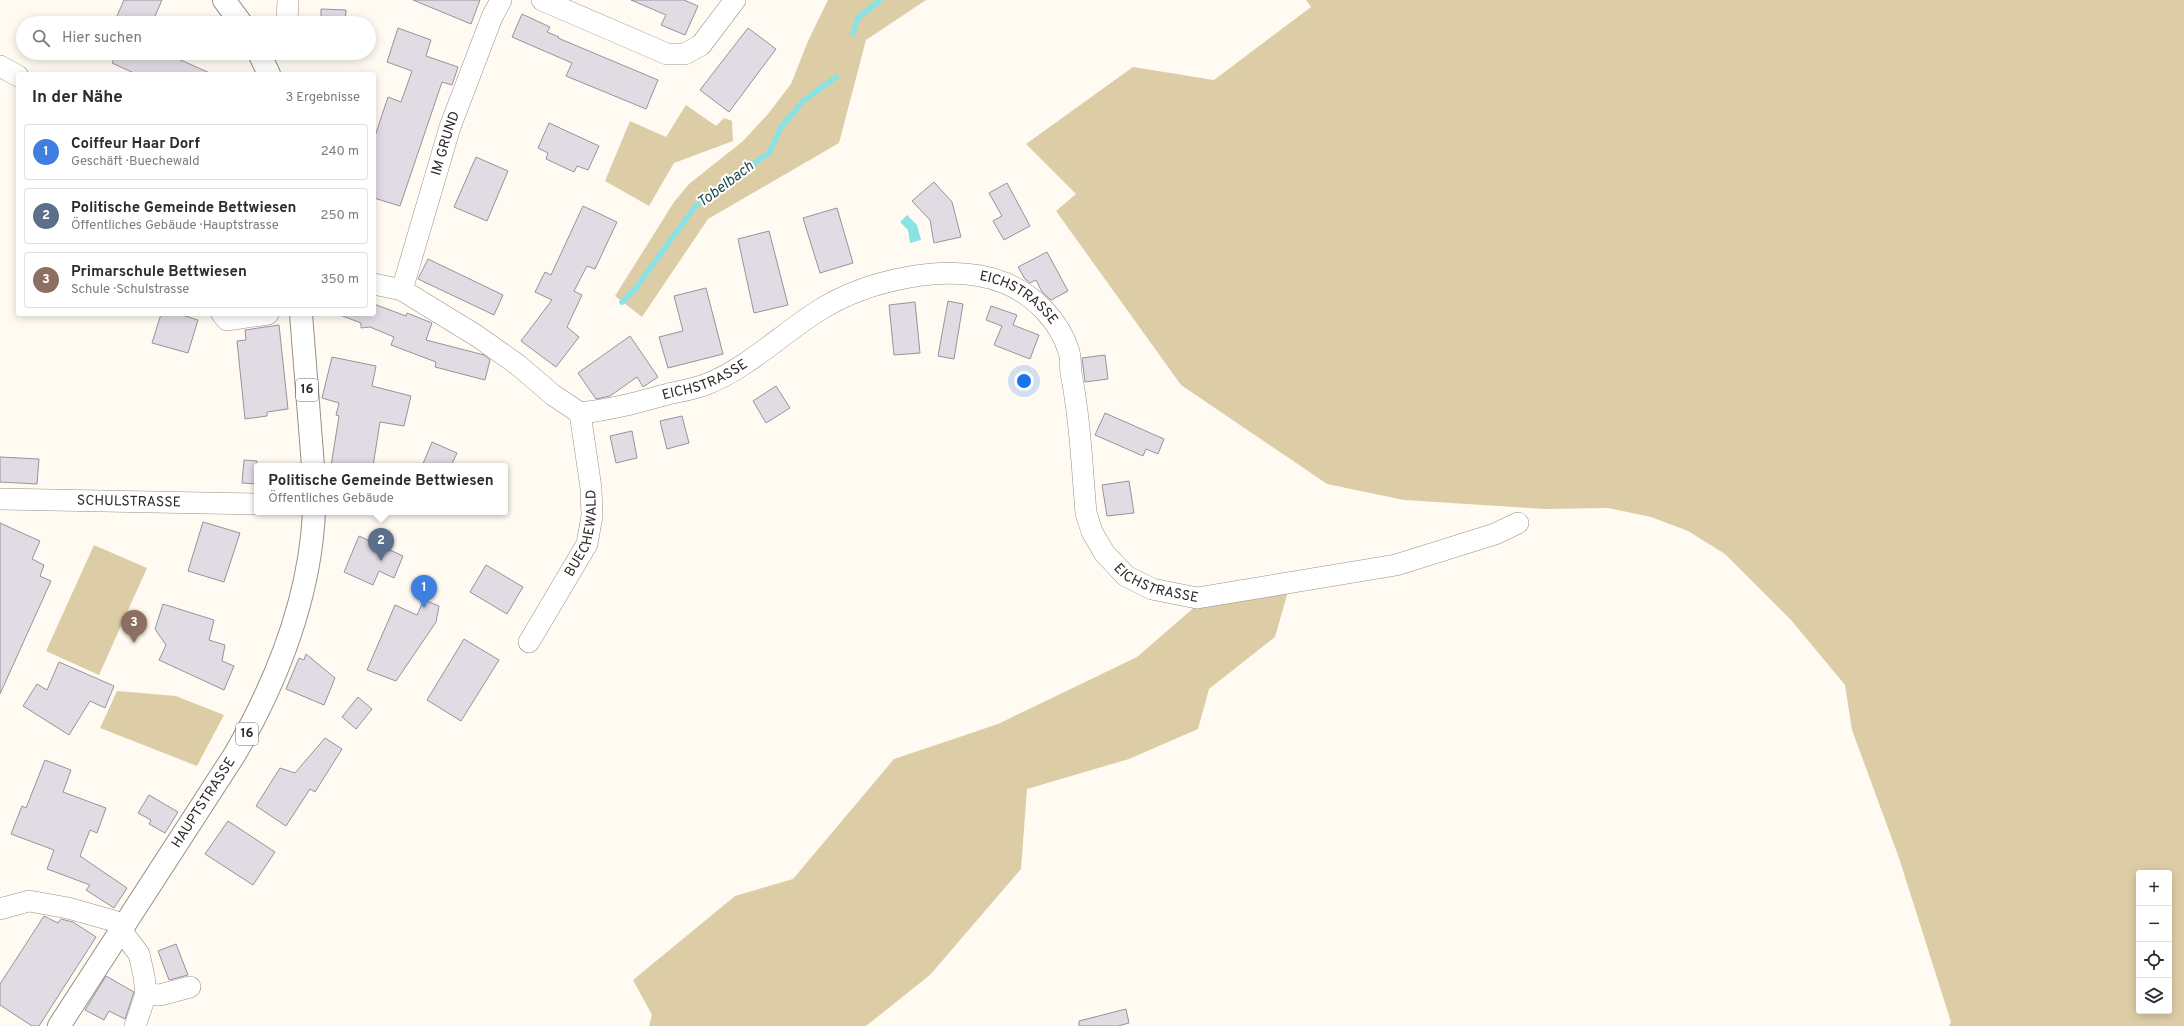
<!DOCTYPE html>
<html lang="de">
<head>
<meta charset="utf-8">
<style>
  body { margin:0; font-family:Overpass,sans-serif; background:#f7f7f7; color:#2b2b33 }
  .controls { position:absolute; right:12px; bottom:12px; display:grid; overflow:hidden; border-radius:4px; box-shadow:0 2px 10px #0003 }
  .controls button { width:36px; height:36px; display:grid; place-items:center; padding:0; border:0; border-bottom:1px solid #e1e1e2; background:#fff; color:#2b2b33; font:20px sans-serif }
  .you { position:absolute; left:1024px; top:381px; width:14px; height:14px; margin:-10px; border:3px solid #fff; border-radius:50%; background:#1a73e8; box-shadow:0 0 0 6px #1a73e833 }
  .badge { display:grid; place-items:center; width:26px; height:26px; border-radius:50%; background:#1a73e8; color:#fff; font-size:13px; font-weight:700 }
  .pin { position:absolute; translate:-50% -33px; filter:drop-shadow(0 1px 2px #0008) }
  .pin::after { content:''; position:absolute; top:21px; width:14px; height:12px; background:inherit; clip-path:polygon(0 0,100% 0,50% 100%) }
  .popup { position:absolute; left:254px; top:463px; width:254px; height:52px; box-sizing:border-box; display:grid; place-content:center; border-radius:4px; background:#fff; filter:drop-shadow(0 1px 3px #0005); font-size:13px; white-space:nowrap; color:#7c7c81 }
  .popup b { font-size:15px; color:#2b2b33 }
  .popup::after { content:''; position:absolute; left:50%; top:100%; margin-left:-8px; border:8px solid transparent; border-top-color:#fff }
  .list { margin:0; padding:0; list-style:none }
  h2 { display:flex; justify-content:space-between; align-items:center; height:52px; margin:0; padding:0 16px; font-size:17px }
  h2 small { font-size:13px; font-weight:400; color:#7c7c81 }
  .list li { display:grid; grid-template-columns:26px 1fr auto; gap:12px; align-items:center; box-sizing:border-box; height:56px; margin:0 8px 8px; padding:0 8px; border:1px solid #e1e1e2; border-radius:4px }
  .list b { display:block; font-size:15px; white-space:nowrap }
  .list p { margin:0; font-size:13px; white-space:nowrap; color:#7c7c81 }
  .list em { font-size:13px; font-style:normal; color:#7c7c81 }
  .icon { flex:none; width:22px; height:22px; fill:none; stroke:currentColor; stroke-width:2; stroke-linecap:round; stroke-linejoin:round }
  .map { position:relative; flex:none; width:2184px; height:1026px; overflow:hidden }
  .search { position:absolute; background:#fff; box-shadow:0 2px 10px #0003; left:16px; top:16px; width:360px; height:44px; display:flex; align-items:center; gap:10px; box-sizing:border-box; padding:0 14px; border-radius:22px; color:#7c7c81; font-size:15px }
  .panel { position:absolute; background:#fff; box-shadow:0 2px 10px #0003; left:16px; top:72px; width:360px; height:244px; border-radius:4px }
  .map>svg:first-child { display:block }
  .green { fill:#ddcda7; fill-rule:evenodd }
  .water { fill:#89e3e5 }
  .lines { fill:none; stroke-linecap:round; stroke-linejoin:round }
  .stream { stroke:#89e3e5; stroke-width:5.5 }
  .building { fill:#e1dbe4; stroke:#98929c }
  .minor-casing { stroke:#969288; stroke-width:22 }
  .major-casing { stroke:#969288; stroke-width:24 }
  .minor { stroke:#fff; stroke-width:21 }
  .major { stroke:#fff; stroke-width:22 }
  .labels { text-anchor:middle; dominant-baseline:central; stroke-width:4; stroke-linejoin:round; paint-order:stroke }
  .shield { fill:#fff; stroke:#6c6b68; stroke-width:1 }
  .shield-label { font-size:13px; font-weight:bold; fill:#2d2b27 }
  .street-label { font-size:14px; fill:#2d2b27; stroke:#fff }
  .water-label { font-size:15px; font-style:italic; fill:#1f494a; stroke:#fff }
</style>
</head>
<body>
<div class="map">
<svg width="2184" height="1026" viewBox="0 0 2184 1026">
  <rect width="100%" height="100%" fill="#fffbf2"/>
  <!-- green -->
  <path class="green" d="M828 0H926L866 40 839 143 708 219 642 317 615 296 674 202 689 184 743 141 768 114 791 84 808 41Z
    M1306 0H2184V1026H1949L1951 1022 1899 858 1852 730 1845 685 1791 620 1725 554 1688 531 1651 517 1608 508 1545 509 1404 500 1327 484 1181 385 1056 211 1076 194 1026 144 1133 67 1214 80 1311 7ZM2139 873H2169V1011H2139Z
    M686 105 716 126 724 118 732 121 733 141 674 163 649 206 605 181 630 121 666 137Z
    M94 545 147 568 99 675 46 651Z
    M1289 588 1275 637 1209 689 1198 729 1129 759 1027 789 1021 869 930 975 866 1026H649L652 1015 633 980 735 896 793 879 894 759 998 724 1137 657 1205 598Z
    M117 691 176 696 224 715 197 766 100 728Z"/>
  <!-- water -->
  <path class="water" d="M907 215 917 225 921 240 910 243 908 230 900 222Z"/>
  <g class="lines">
    <!-- stream -->
    <path class="stream" d="M853 33 858 18 880 0
      M622 302 635 289 694 208 717 189 769 153 781 127 803 101 836 77"/>
  </g>
  <!-- building -->
  <path class="building" d="M124 0H162L152 23H114Z
    M413 0H480L471 24Z
    M631 0H684L698 6 685 35 661 25 666 15Z
    M321 9 346 10 345 23H321Z
    M522 14 550 27 547 32 559 37 558 38 658 80 646 109 566 76 572 63 512 37Z
    M398 28 431 40 426 56 458 67 452 85 442 82 400 206 374 198V139L388 97 401 102 412 71 387 62Z
    M748 28 776 49 729 112 700 90Z
    M116 53H165L212 74H136L112 63Z
    M549 123 599 146 588 170 577 166 574 172 546 159 548 153 538 148Z
    M476 157 508 171 487 221 454 207Z
    M934 182 952 202 961 237 934 243 930 220 912 201Z
    M1007 183 1030 226 1004 240 993 221 1002 216 989 193Z
    M583 206 617 222 595 269 587 266 574 291 582 295 567 327 579 337 556 367 521 341 552 300 535 292 545 272 551 275Z
    M837 208 853 263 820 273 803 218Z
    M769 231 788 305 754 313 738 239Z
    M1047 252 1068 291 1051 300 1042 292 1036 280 1030 283 1025 279 1018 267Z
    M428 259 503 295 494 315 418 279Z
    M706 288 723 354 668 368 659 337 683 331 674 296Z
    M948 301 963 304 954 359 938 356Z
    M915 302 920 353 894 355 889 305Z
    M374 304 406 316 407 313 432 323 426 340 484 355 490 360 485 380 435 367 436 362 391 345 394 337 370 327 361 328V323L340 315 374 314Z
    M991 306 1017 315 1013 325 1039 335 1030 359 994 345 1002 326 986 320Z
    M161 314H179L198 320 188 353 152 343Z
    M279 325 288 409 267 412V416L245 419 237 341 246 340 245 330Z
    M630 336 658 377 643 387 637 377 610 396 596 399 578 373Z
    M1105 355 1108 379 1085 382 1082 358Z
    M332 357 376 366 372 386 411 396 404 426 380 422 373 466H331L339 416 336 415 339 403 322 398Z
    M776 386 790 408 766 423 753 401Z
    M1105 413 1164 439 1158 454 1146 449 1143 456 1095 435Z
    M682 416 689 443 667 449 660 421Z
    M632 431 637 458 616 463 610 436Z
    M432 442 457 453 451 466H422Z
    M0 457 39 459 37 484 0 482Z
    M244 460 257 461V484L242 483Z
    M1129 481 1134 513 1107 516 1102 485Z
    M203 522 240 533 224 582 188 571Z
    M0 523 40 541 32 559 44 565 40 576 51 581 0 694Z
    M359 536 403 556 394 578 379 571 373 585 344 572Z
    M486 565 523 587 507 614 470 592Z
    M424 600 439 606 436 622 396 681 367 670 395 605 417 615Z
    M163 604 214 620 209 640 225 645 222 661 234 666 224 690 159 660 166 645 155 629Z
    M464 639 499 660 461 721 427 700Z
    M306 654 335 678 324 705 286 689 299 658 304 660Z
    M59 662 114 686 105 708 90 701 69 735 23 706 37 684 47 690Z
    M358 697 372 709 356 729 342 717Z
    M325 738 342 749 315 792 310 789 286 826 256 806 280 768 295 773Z
    M45 760 71 770 63 792 106 808 97 833 90 830 80 856 127 888 114 908 86 890 90 885 47 869 54 850 11 834 22 806 26 808Z
    M149 795 178 812 165 833 149 824 151 820 138 813Z
    M228 821 275 852 253 885 205 854Z
    M44 916 58 923 61 919 73 922 96 937 39 1026H32L0 1005V984Z
    M176 944 188 975 169 980 158 951Z
    M106 976 134 992 125 1019 109 1011 104 1020 85 1010Z
    M1126 1009 1129 1023 1118 1026H1079V1021Z"/>
  <g class="lines">
    <!-- minor casing -->
    <g class="minor-casing">
      <g id="minor">
        <path d="M542 0 667 54H685L701 45 735 0"/>
        <path d="M287 23 288 0"/>
        <path d="M0 66 18 76"/>
        <path id="s1" d="M374 284 402 290 477 336 518 365 553 395 580 413C611 410 639 402 668 394 681 391 695 389 707 384 746 369 783 333 818 311 867 280 949 261 1005 283 1034 295 1060 321 1069 352 1071 358 1070 366 1071 373 1080 419 1082 466 1086 513L1092 532 1105 554 1126 576 1152 589 1197 598 1396 565 1495 534 1518 523"/>
        <path id="s2" d="M402 290 450 127 492 17 501 0"/>
        <path d="M222 314 227 320 268 314"/>
        <path id="s3" d="M0 499 257 504"/>
        <path id="s4" d="M529 642 587 544 592 516 591 488 580 413"/>
        <path d="M0 909 29 901 68 908 114 921 139 954 144 976 146 994 135 1026"/>
        <path d="M146 994 160 995 190 987"/>
      </g>
    </g>
    <!-- major casing -->
    <g class="major-casing">
      <g id="major">
        <path d="M224 0 241 23"/>
        <path d="M259 53 269 74"/>
        <path d="M301 314 313 466"/>
        <path id="s5" d="M59 1026 235 754C277 681 310 597 314 512"/>
      </g>
    </g>
    <!-- minor -->
    <use href="#minor" class="minor"/>
    <!-- major -->
    <use href="#major" class="major"/>
  </g>
  <g class="labels">
    <!-- shield labels -->
    <g class="shield">
      <rect x="296" y="379" width="22" height="22" rx="3"/>
      <rect x="236" y="723" width="22" height="22" rx="3"/>
    </g>
    <g class="shield-label">
      <text x="307" y="390">16</text>
      <text x="247" y="734">16</text>
    </g>
    <!-- street labels -->
    <g class="street-label">
      <text stroke="none"><textPath href="#s2" startOffset="153">IM GRUND</textPath></text>
      <text stroke="none"><textPath href="#s1" startOffset="723">EICHSTRASSE</textPath></text>
      <text stroke="none"><textPath href="#s1" startOffset="375">EICHSTRASSE</textPath></text>
      <text stroke="none"><textPath href="#s3" startOffset="129">SCHULSTRASSE</textPath></text>
      <text stroke="none"><textPath href="#s4" startOffset="123">BUECHEWALD</textPath></text>
      <text stroke="none"><textPath href="#s1" startOffset="1070">EICHSTRASSE</textPath></text>
      <text stroke="none"><textPath href="#s5" startOffset="266">HAUPTSTRASSE</textPath></text>
    </g>
    <!-- water labels -->
    <g class="water-label">
      <text transform="translate(726 185) rotate(-37)">Tobelbach</text>
    </g>
  </g>
</svg>
<div class="controls">
<button>+</button>
<button>−</button>
<button><svg class="icon" aria-label="locate" viewBox="0 0 24 24"><circle cx="12" cy="12" r="6"/><path d="M12 2v4M12 18v4M2 12h4M18 12h4"/></svg></button>
<button><svg class="icon" aria-label="layers" viewBox="0 0 24 24"><path d="M12 4l9 5-9 5-9-5zM3 14l9 5 9-5"/></svg></button>
</div>
<div class="you"></div>
<div class="pin badge" style="left:424px;top:608px;background:#3f7fe0">1</div>
<div class="pin badge" style="left:381px;top:561px;background:#5c6f8a">2</div>
<div class="popup"><b>Politische Gemeinde Bettwiesen</b>Öffentliches Gebäude</div>
<div class="pin badge" style="left:134px;top:643px;background:#8d6e63">3</div>
<div class="search"><svg class="icon" aria-label="search" viewBox="0 0 24 24"><circle cx="10" cy="10" r="6"/><path d="M15 15l6 6"/></svg>Hier suchen</div>
<section class="panel">
<h2>In der Nähe<small>3 Ergebnisse</small></h2>
<ul class="list">
<li><span class="badge" style="background:#3f7fe0">1</span><div><b>Coiffeur Haar Dorf</b><p>Geschäft · Buechewald</p></div><em>240 m</em></li>
<li><span class="badge" style="background:#5c6f8a">2</span><div><b>Politische Gemeinde Bettwiesen</b><p>Öffentliches Gebäude · Hauptstrasse</p></div><em>250 m</em></li>
<li><span class="badge" style="background:#8d6e63">3</span><div><b>Primarschule Bettwiesen</b><p>Schule · Schulstrasse</p></div><em>350 m</em></li>
</ul>
</section>
</div>
</body>
</html>
